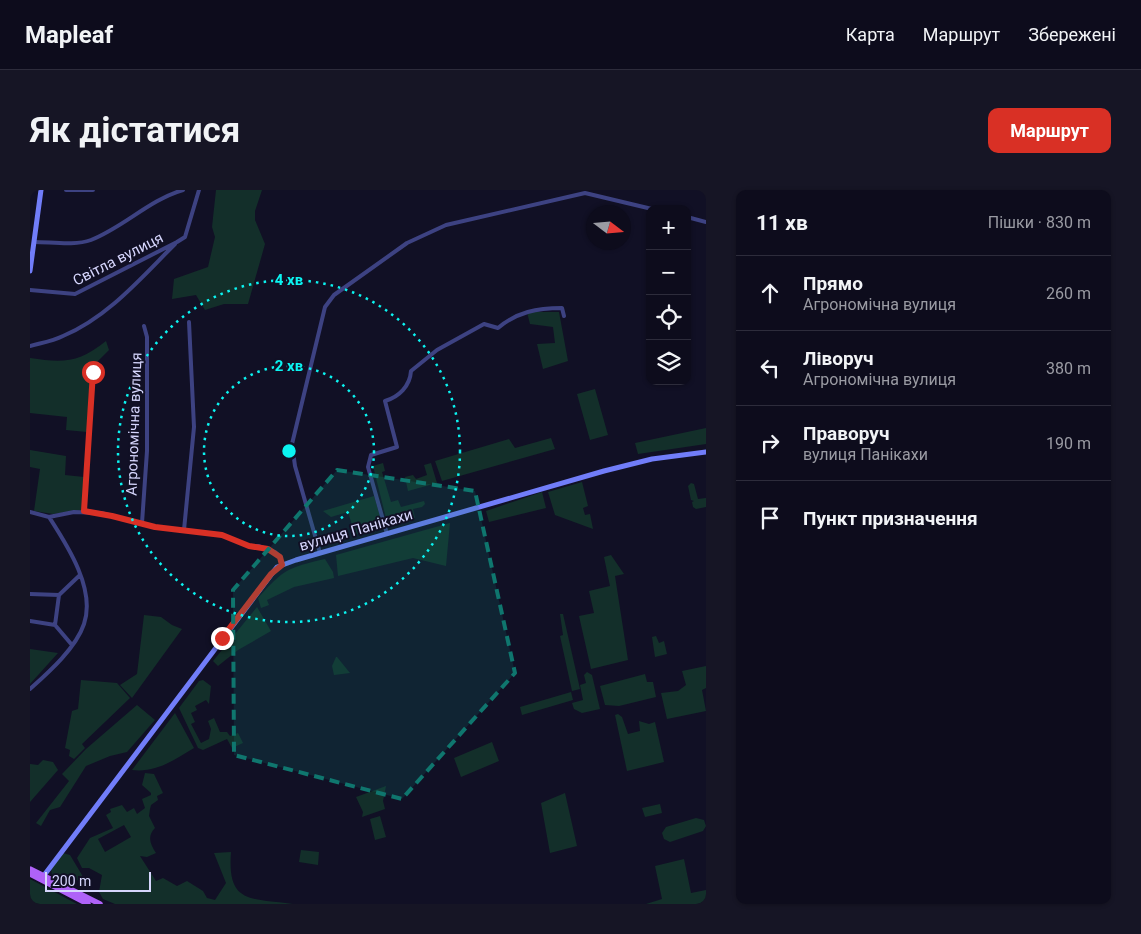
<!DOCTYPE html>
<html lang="uk">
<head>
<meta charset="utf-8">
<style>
  body { margin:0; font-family:Roboto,sans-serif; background:#161525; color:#f1f3f6 }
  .controls { position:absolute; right:15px; top:15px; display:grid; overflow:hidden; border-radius:10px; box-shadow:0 1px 4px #0004 }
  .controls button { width:45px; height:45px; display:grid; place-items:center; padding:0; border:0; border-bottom:1px solid #2d2c3b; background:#0d0c1c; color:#f1f3f6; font:25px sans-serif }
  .compass { position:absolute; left:556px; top:15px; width:45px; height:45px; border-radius:50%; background:#0d0c1c; box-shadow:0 1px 4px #0004; rotate:106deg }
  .scale { position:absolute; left:15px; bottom:12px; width:106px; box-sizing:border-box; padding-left:5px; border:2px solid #d6d6fd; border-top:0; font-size:14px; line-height:18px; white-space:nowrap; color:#d6d6fd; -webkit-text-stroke:4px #111025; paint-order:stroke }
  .stop { position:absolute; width:15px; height:15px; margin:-11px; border:4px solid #d93025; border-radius:50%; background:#fff }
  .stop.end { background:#d93025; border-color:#fff; box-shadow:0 1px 5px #0008 }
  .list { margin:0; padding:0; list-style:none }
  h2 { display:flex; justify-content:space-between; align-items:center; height:65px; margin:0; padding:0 20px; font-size:21px }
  h2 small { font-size:16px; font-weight:400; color:#9a9ba3 }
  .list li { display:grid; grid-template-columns:32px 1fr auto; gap:15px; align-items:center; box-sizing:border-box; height:75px; padding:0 20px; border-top:1px solid #2d2c3b }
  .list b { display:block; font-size:19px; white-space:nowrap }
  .list p { margin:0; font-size:16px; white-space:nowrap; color:#9a9ba3 }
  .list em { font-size:16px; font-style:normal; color:#9a9ba3 }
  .icon { flex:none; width:28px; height:28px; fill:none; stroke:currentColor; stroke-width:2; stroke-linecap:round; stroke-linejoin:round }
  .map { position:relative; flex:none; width:676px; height:714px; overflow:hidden; border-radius:10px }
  header { display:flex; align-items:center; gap:30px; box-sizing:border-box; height:70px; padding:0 25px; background:#0d0c1c; border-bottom:1px solid #2d2c3b }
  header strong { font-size:24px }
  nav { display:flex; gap:28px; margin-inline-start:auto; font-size:18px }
  .intro { display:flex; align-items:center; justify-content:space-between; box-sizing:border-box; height:120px; padding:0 30px }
  h1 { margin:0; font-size:35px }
  .button { padding:12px 22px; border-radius:10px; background:#d93025; color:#fff; font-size:18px; font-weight:700 }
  main { display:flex; gap:30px; padding:0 30px }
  aside { flex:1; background:#0d0c1c; border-radius:10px; box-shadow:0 1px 4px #0004 }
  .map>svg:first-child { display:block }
  .green { fill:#132f2a; fill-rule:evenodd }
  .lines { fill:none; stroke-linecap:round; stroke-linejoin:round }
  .street { stroke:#3d4282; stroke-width:4 }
  .secondary { stroke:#717df9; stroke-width:5 }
  .primary { stroke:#af62f8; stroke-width:5.5 }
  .route { stroke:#d93025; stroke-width:6 }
  .marked { fill:#0f766e; fill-opacity:0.2; stroke:#0f766e; stroke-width:4; stroke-dasharray:10 6; stroke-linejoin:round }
  .ring { fill:none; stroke:#0bf4f1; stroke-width:2.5; stroke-dasharray:2.5 5 }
  .labels { text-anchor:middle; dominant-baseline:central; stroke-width:4; stroke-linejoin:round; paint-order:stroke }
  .street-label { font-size:15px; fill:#d6d6fd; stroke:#111025 }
  .centre { fill:#0bf4f1; stroke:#111025; stroke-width:2.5 }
  .ring-label { font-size:15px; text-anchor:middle; font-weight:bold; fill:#0bf4f1; stroke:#111025; stroke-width:4; stroke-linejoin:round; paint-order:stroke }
</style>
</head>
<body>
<header>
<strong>Mapleaf</strong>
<nav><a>Карта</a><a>Маршрут</a><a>Збережені</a></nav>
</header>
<div class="intro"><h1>Як дістатися</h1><a class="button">Маршрут</a></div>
<main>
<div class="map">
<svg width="676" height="714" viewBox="0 0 676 714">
  <rect width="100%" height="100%" fill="#111025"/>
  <!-- green -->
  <path class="green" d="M186 0H232L225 21V30L235 54 218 114H194L175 120 166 105 142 109 144 89 178 77 185 47 182 37Z
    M497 122H529L538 171 513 179 507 154 525 153 523 137 500 134Z
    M76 151 79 160 60 179 57 242 36 240 37 227 0 223V168C33 173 49 173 76 151Z
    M565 199 578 245 560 250 547 204Z
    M676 238V254L608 264 605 253Z
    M521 248 525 259 412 291 405 271 479 249 485 258Z
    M0 260 36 266 35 285 54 287 53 320 23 324 4 321 10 279 0 277Z
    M353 273 355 281 352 282 361 312 368 310 371 317 394 311 395 314 392 317 383 319 385 328 358 336 343 276Z
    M401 273 407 293 378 301 375 287 383 285 386 289 397 285 394 275Z
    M552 292 558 316 553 318 555 325 560 324 563 339 525 325 518 302Z
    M661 293 664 294 668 309 676 308V317L666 319 663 317 662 312 664 311 661 310 658 296Z
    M512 302 516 318 459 332 456 321Z
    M344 306 353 336 325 345 318 322 301 327 293 321Z
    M420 333 416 376 383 368 308 386 306 365Z
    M581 365 594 384 585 386 598 470 561 479 549 426 564 423 559 401 580 396 574 367Z
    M295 369 303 382 304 388 264 397 237 410 239 415 231 418 228 408C254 379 257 378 295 369Z
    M227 417 241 441 208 460 188 476 183 471Z
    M530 424H533L550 499 542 501 530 446 533 445Z
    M114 425 131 427 142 435 152 439 102 508 90 495 107 484Z
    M626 446 629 453 634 451 637 464 625 467 622 447Z
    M0 459 28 463 0 494Z
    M306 467H307L320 483 304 485 302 476Z
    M676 476V498L672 500 676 521 637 529 631 503 648 501 656 495 652 481Z
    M557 482 562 485 570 519 552 523 544 519 542 513 553 510 550 495 556 493 554 485Z
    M615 484 617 492H623L626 507 589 516 575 515 570 496Z
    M51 490 87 493 100 508 52 554 55 558 44 569 39 566 40 560 35 558 42 521 48 519Z
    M173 490 181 496 179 514 176 510 165 516 167 520 161 523 165 532 161 534 171 553 179 549 181 539 178 531 184 528 190 542H197L200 546 208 543 213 553 202 558 197 549 173 560 168 558 149 518 169 491Z
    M541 502 543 510 492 525 490 517Z
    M107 515 125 530 97 562 80 566 56 576 30 617 20 620 11 636 6 633 39 591 32 584 56 559Z
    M145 523 164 558C144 570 126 583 102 580Z
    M588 524 592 527 598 544 610 541 609 531 619 534 625 532 634 572 597 581 585 525Z
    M462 552 469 571 431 587 424 568Z
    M13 570 23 572 28 580 0 612V574L8 575Z
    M115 583 124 584 133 603 127 606 128 610 121 615 120 619 119 626 125 638C117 646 120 654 126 663L117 667 110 666 126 691 133 688 147 696 157 691 173 701 177 708 185 710 196 693 184 663 201 662C197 714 220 708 263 714H85L73 709 69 702 72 685 59 678H52L47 668 60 648 83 638 76 625 81 622 80 619 92 615 97 622 104 618 107 624 115 618 112 609 121 605V603L112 595ZM94 635 101 647 75 662 68 649Z
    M356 596 353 611 355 619 332 627 333 622 326 607Z
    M535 603 547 656 520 663 511 613Z
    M630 614 632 623 615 627 612 618Z
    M350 626 356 647 345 650 340 629Z
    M666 628 674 630 676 636 673 641 640 652 634 649 632 643 636 637Z
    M271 660 289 662 288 675 269 672Z
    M33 663 40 665 52 685V689L37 693 22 685 21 679Z
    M654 669 661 703 676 700V714H616L632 709 625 676Z
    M0 689 47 714H0Z"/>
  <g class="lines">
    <!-- street -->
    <path class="street" d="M36 0H63
      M657 27 676 32
      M4 52C21 52 45 56 61 50 94 37 119 10 153 0
      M0 100 45 104 147 52 155 47 169 0
      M0 156C11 153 23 151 33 146 78 127 111 88 145 54
      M54 321 63 182
      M0 322 19 327C37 355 66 399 54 434 46 458 19 482 0 499
      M19 327 44 322 71 323 125 337 192 345 219 356H229L245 362 250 367 252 375
      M112 333 117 261V147L114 136
      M154 340 164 237 159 132
      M357 344 338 277 341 265 367 257 355 211C369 207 380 196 381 181L407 160 454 134 468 138C487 122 507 118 532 118L534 126
      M290 363 265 276 262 254 295 117 304 105 377 53 416 35 555 3 622 19
      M0 404 29 405 50 385
      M29 405 25 435 42 455
      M0 431 25 435"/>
    <!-- secondary -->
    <path class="secondary" d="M0 81 11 0
      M12 688 247 377 266 370 574 281 622 269 676 262"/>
    <!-- primary -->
    <path class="primary" d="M0 679 70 714
      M0 684 58 714"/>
  </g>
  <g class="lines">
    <!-- route -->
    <path class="route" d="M63 182 54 321 82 326 125 337 192 345 219 356 238 359 250 367 252 375 241 384 192 448"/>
  </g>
  <!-- marked area -->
  <path class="marked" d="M307 280 445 301 485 483 372 609 204 565 203 400Z"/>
  <!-- distance rings -->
  <g class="ring">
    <circle cx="259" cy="261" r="85"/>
    <circle cx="259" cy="261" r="171"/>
  </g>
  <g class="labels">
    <!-- street labels -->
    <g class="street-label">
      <text transform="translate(88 69) rotate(-27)">Світла вулиця</text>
      <text transform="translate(104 234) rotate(-88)">Агрономічна вулиця</text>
      <text transform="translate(326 340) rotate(-16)">вулиця Панікахи</text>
    </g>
  </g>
  <circle cx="259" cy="261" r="8" class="centre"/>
  <g class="ring-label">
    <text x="259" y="95">4 хв</text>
    <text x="259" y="181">2 хв</text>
  </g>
</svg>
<div class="controls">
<button>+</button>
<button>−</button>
<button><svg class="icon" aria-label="locate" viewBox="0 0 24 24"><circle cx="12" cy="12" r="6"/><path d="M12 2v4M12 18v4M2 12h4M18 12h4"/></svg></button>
<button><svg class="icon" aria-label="layers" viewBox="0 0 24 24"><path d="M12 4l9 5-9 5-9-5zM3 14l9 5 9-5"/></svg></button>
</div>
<svg class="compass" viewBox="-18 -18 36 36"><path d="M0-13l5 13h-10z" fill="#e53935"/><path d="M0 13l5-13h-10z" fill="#9a9ba3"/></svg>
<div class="scale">200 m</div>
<div class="stop" style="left:63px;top:182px"></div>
<div class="stop end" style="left:192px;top:448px"></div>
</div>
<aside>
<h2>11 хв<small>Пішки · 830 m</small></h2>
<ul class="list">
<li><svg class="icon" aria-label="ahead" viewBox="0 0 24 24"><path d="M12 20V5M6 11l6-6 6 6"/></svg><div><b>Прямо</b><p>Агрономічна вулиця</p></div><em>260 m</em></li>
<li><svg class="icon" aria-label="left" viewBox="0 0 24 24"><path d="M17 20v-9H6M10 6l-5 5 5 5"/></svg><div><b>Ліворуч</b><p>Агрономічна вулиця</p></div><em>380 m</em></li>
<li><svg class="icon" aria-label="right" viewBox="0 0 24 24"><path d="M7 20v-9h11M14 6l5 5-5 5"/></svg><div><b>Праворуч</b><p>вулиця Панікахи</p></div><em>190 m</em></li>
<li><svg class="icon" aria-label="arrive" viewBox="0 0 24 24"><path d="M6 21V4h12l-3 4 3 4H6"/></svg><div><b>Пункт призначення</b></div></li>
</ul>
</aside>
</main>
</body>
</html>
